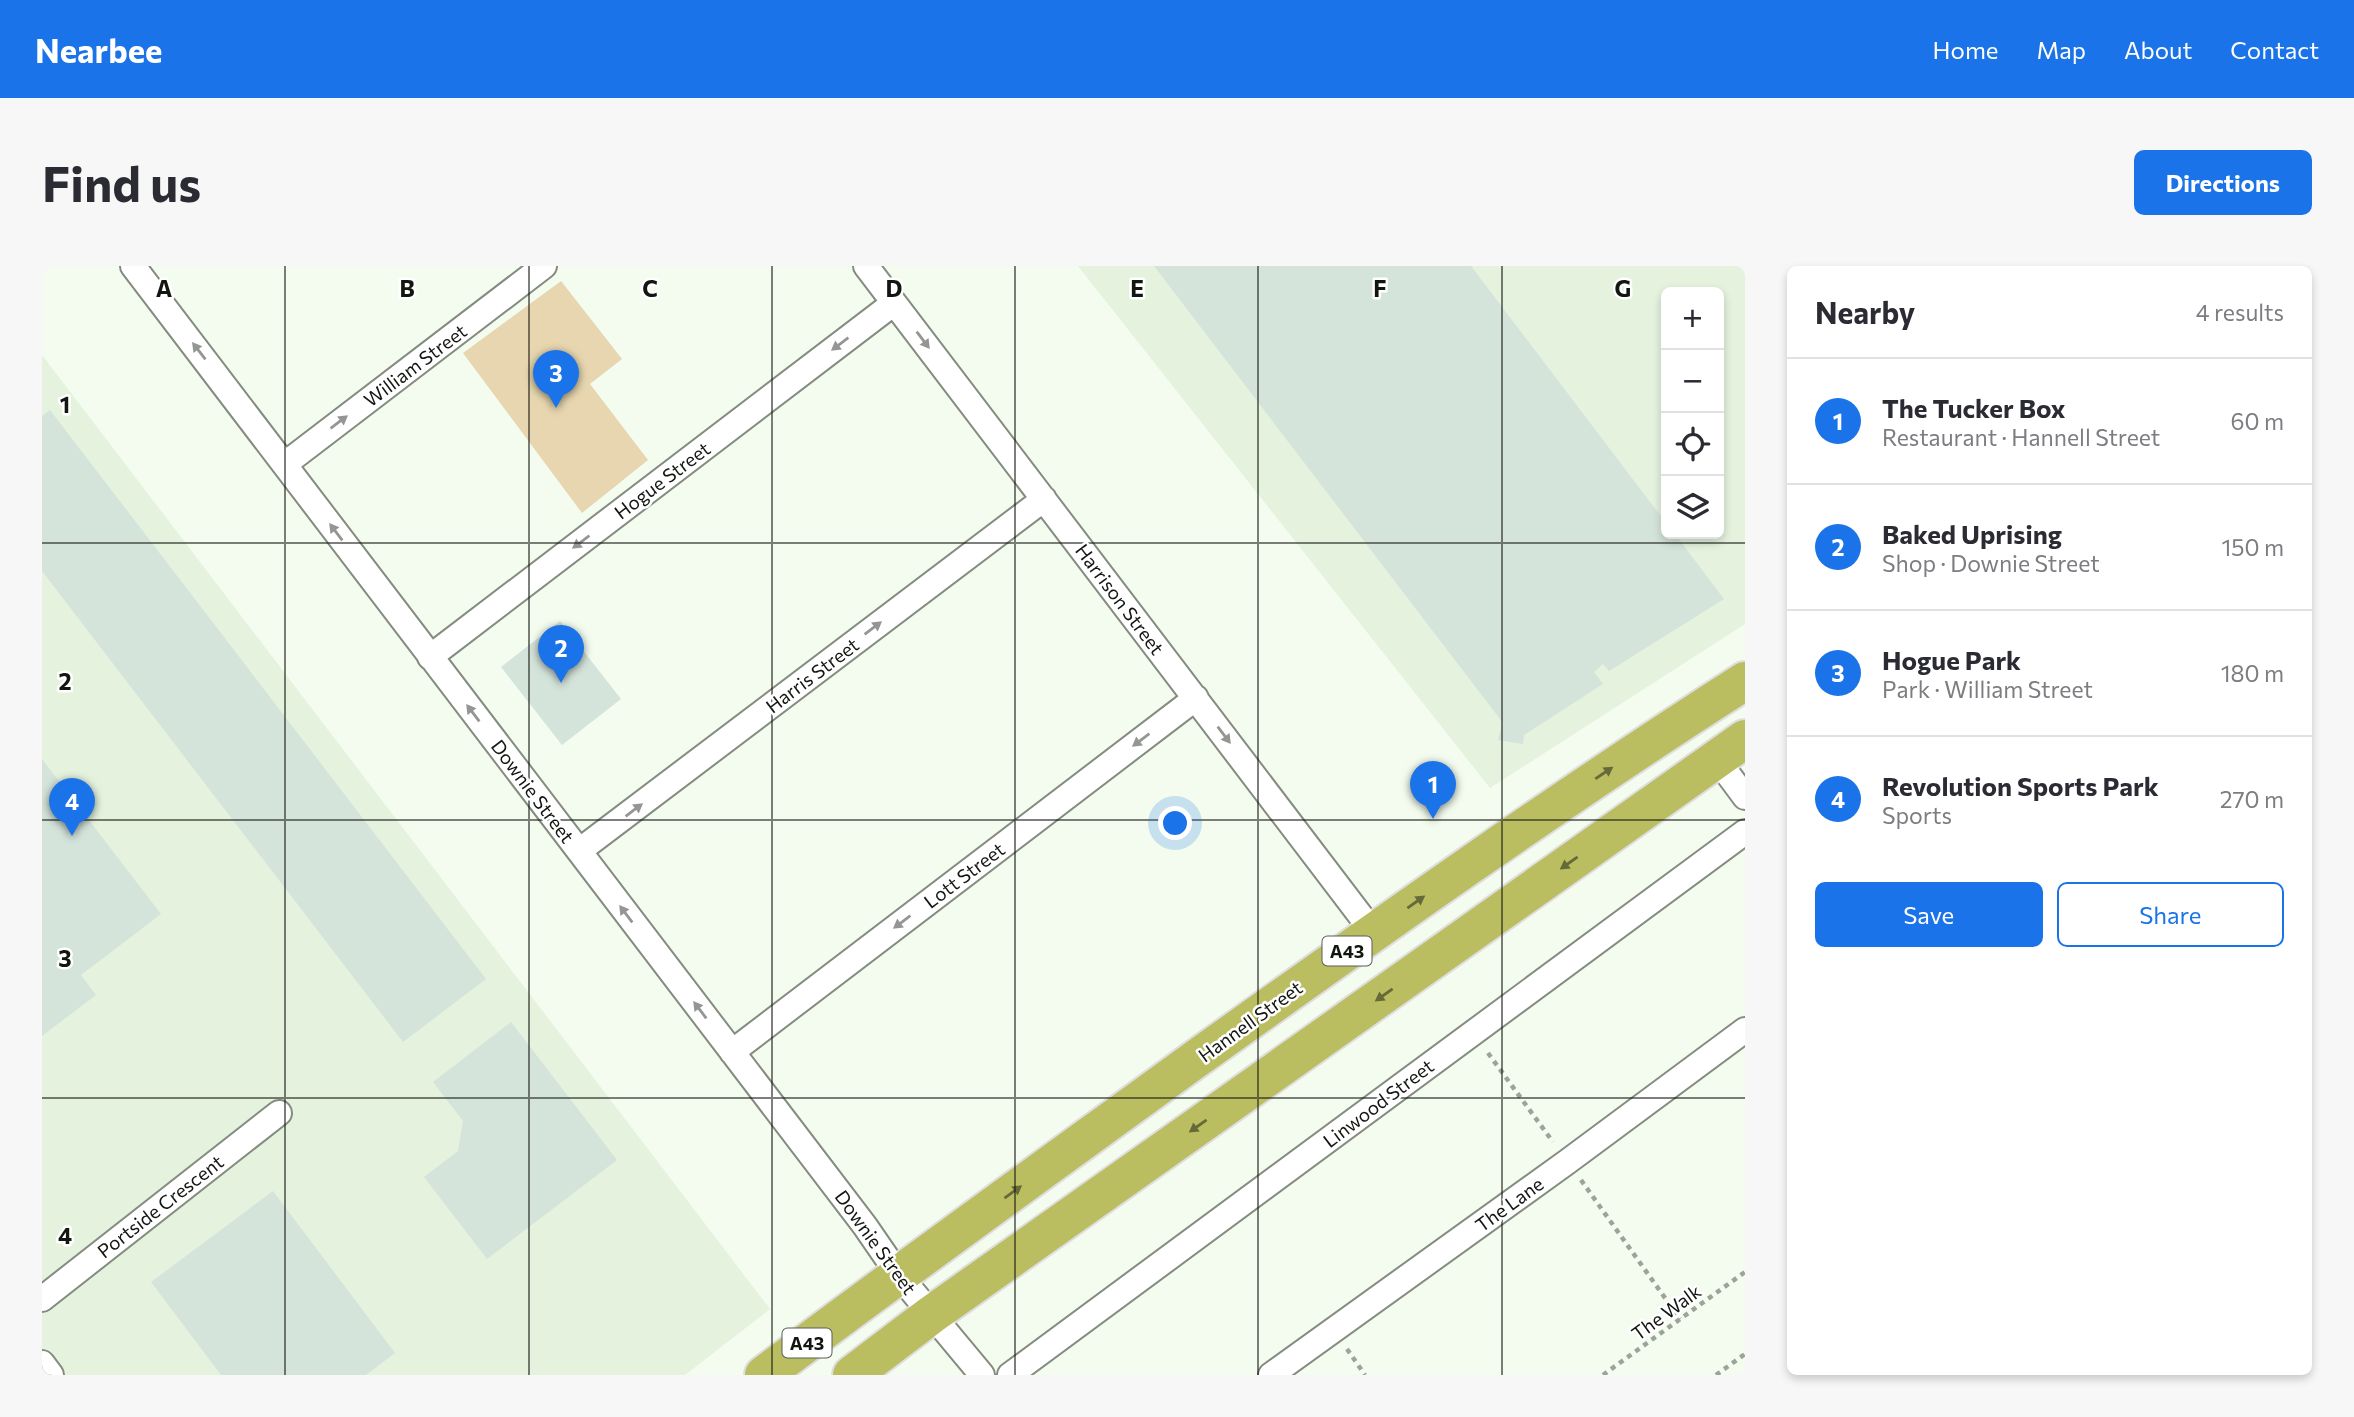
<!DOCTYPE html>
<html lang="en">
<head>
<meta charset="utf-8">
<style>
  body { margin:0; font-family:Commissioner,sans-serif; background:#f7f7f7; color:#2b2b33 }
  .controls { position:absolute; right:21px; top:21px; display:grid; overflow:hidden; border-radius:10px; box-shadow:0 4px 10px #0003 }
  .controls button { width:63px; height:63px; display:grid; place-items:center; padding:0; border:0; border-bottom:2px solid #e1e1e2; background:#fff; color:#2b2b33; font:35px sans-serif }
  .you { position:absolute; left:1134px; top:558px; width:24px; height:24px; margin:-18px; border:5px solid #fff; border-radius:50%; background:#1a73e8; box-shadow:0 0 0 10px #1a73e833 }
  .badge { display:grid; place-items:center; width:46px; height:46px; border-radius:50%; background:#1a73e8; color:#fff; font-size:23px; font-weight:700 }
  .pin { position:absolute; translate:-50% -58px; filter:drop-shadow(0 2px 4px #0008) }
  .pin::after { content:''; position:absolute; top:37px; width:24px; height:21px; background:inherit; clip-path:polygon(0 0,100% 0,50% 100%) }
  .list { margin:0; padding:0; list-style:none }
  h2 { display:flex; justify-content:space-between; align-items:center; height:91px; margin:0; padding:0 28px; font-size:30px }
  h2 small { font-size:23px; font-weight:400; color:#7c7c81 }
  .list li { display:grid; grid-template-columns:46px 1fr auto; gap:21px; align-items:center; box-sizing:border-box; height:126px; padding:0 28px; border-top:2px solid #e1e1e2 }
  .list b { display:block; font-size:26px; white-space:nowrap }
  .list p { margin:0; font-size:23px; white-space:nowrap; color:#7c7c81 }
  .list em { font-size:23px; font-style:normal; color:#7c7c81 }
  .actions { display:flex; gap:14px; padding:21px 28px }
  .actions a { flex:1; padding:16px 0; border:2px solid #1a73e8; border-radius:10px; text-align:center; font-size:24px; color:#1a73e8 }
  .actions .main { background:#1a73e8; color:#fff }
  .icon { flex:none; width:38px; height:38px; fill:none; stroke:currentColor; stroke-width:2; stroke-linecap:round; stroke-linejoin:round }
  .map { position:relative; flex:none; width:1703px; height:1109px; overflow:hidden; border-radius:10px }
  header { display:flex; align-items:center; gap:42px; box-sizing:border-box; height:98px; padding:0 35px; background:#1a73e8; color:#fff }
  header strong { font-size:33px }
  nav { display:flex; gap:38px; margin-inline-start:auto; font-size:24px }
  .intro { display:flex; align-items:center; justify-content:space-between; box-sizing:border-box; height:168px; padding:0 42px }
  h1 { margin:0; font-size:49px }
  .button { padding:18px 32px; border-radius:10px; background:#1a73e8; color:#fff; font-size:24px; font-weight:700 }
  main { display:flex; gap:42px; padding:0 42px }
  aside { flex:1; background:#fff; border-radius:10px; box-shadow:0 4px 10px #0003 }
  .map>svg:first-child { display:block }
  .built { fill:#e4f2de; fill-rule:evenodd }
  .green { fill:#e7d6af }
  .building { fill:#d4e4db }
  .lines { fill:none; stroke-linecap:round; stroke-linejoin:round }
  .minor-casing { stroke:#848c80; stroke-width:28 }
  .trunk-casing { stroke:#dedede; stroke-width:42 }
  .path { stroke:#9ca39a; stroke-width:4.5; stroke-dasharray:5 5; stroke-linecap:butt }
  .minor { stroke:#fff; stroke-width:24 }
  .trunk { stroke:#babe60; stroke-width:38 }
  .oneway { fill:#949694 }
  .oneway2 { fill:#666a38 }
  .grid { fill:none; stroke:#121611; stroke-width:2; stroke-opacity:0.55 }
  .labels { text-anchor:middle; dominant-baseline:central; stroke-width:5; stroke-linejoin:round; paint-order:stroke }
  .shield { fill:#fff; stroke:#595c58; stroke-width:2 }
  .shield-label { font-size:18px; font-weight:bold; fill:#121611 }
  .street-label { font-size:19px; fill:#121611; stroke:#fff }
  .grid-label { font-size:23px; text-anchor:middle; font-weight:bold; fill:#121611; stroke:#fff; stroke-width:5; stroke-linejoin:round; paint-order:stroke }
</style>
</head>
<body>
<header>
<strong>Nearbee</strong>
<nav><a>Home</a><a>Map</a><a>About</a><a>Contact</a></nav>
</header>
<div class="intro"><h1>Find us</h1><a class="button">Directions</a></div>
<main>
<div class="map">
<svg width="1703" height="1109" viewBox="0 0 1703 1109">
  <rect width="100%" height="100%" fill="#f3fcef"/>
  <!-- built -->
  <path class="built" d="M1036 0H1703V358L1448 522ZM1624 26H1677V268H1624Z
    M0 89 728 1043 643 1109H0Z"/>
  <!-- green -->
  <path class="green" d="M519 15 580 93 548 118 606 194 540 247 421 87Z"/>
  <!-- building -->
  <path class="building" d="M1112 0H1429L1624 257V268H1633L1682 333 1567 405 1561 398 1552 406 1561 418 1482 469 1481 478 1456 474 1461 457Z
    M8 144 444 713 361 776 0 305V150Z
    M518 355 579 433 520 479 459 401Z
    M0 493 119 648 39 709 54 729 0 770Z
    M469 756 575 894 445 993 382 911 416 885 421 855 391 816Z
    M231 925 353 1087 324 1109H179L109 1016Z"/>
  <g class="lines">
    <!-- minor casing -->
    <g class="minor-casing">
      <path id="minor" d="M91 0 823 960 856 1008 940 1109
        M824 0 1331 666
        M243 198 502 0
        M388 391 852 37
        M1674 492 1703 531
        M537 585 1002 233
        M690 786 1154 432
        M0 1033 237 847
        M0 1097 9 1109
        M968 1109 1703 566
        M1229 1109 1525 896 1703 764"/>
    </g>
    <!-- trunk casing -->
    <g class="trunk-casing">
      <path id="trunk" d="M722 1109C864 1002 1008 899 1151 795 1333 665 1515 535 1703 415
        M810 1109 889 1049 1703 473"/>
    </g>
    <!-- path -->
    <path class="path" d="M1446 787 1511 876
      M1539 914 1638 1053
      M1305 1083 1323 1109
      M1561 1109 1703 1006
      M1674 1109 1703 1088"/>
    <!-- minor -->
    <use href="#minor" class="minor"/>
    <!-- trunk -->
    <use href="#trunk" class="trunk"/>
  </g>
  <!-- one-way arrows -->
  <defs><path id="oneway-solid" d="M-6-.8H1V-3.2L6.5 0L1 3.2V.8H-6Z" transform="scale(1.75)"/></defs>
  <g class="oneway">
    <use href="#oneway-solid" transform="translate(881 74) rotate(53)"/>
    <use href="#oneway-solid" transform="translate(798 78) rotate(143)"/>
    <use href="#oneway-solid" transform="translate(157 85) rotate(-128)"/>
    <use href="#oneway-solid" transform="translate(297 156) rotate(-37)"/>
    <use href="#oneway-solid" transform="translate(294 266) rotate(-127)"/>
    <use href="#oneway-solid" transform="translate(539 276) rotate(143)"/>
    <use href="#oneway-solid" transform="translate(831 362) rotate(-37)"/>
    <use href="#oneway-solid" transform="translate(431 447) rotate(-127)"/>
    <use href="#oneway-solid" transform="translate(1182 469) rotate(53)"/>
    <use href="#oneway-solid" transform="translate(1099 474) rotate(143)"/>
    <use href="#oneway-solid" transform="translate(592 544) rotate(-37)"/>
    <use href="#oneway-solid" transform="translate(584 648) rotate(-127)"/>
    <use href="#oneway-solid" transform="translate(860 656) rotate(143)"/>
    <use href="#oneway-solid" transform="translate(658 744) rotate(-127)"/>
  </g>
  <g class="oneway2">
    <use href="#oneway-solid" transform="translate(1562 507) rotate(-34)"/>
    <use href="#oneway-solid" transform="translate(1527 597) rotate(145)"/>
    <use href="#oneway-solid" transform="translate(1374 636) rotate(-35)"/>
    <use href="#oneway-solid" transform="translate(1342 729) rotate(145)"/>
    <use href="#oneway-solid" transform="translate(1156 860) rotate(145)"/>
    <use href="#oneway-solid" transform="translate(971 926) rotate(-36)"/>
  </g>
  <!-- grid -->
  <path class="grid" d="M243 0V1109M487 0V1109M730 0V1109M973 0V1109M1216 0V1109M1460 0V1109M0 277H1703M0 554H1703M0 832H1703"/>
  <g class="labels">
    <!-- shield labels -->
    <g class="shield">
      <rect x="1280.5" y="670.5" width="49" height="29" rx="5"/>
      <rect x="740.5" y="1062.5" width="49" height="29" rx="5"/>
    </g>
    <g class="shield-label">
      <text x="1305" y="685">A43</text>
      <text x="765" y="1077">A43</text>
    </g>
    <!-- street labels -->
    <g class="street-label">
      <text transform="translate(373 99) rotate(-37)">William Street</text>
      <text transform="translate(620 214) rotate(-37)">Hogue Street</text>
      <text transform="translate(1078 333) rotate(53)">Harrison Street</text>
      <text transform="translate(770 409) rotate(-37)">Harris Street</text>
      <text transform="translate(491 525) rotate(53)">Downie Street</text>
      <text transform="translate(922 609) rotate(-37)">Lott Street</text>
      <text transform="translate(1208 755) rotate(-36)">Hannell Street</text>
      <text transform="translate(1336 837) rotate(-37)">Linwood Street</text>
      <text transform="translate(1467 938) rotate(-36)">The Lane</text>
      <text transform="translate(118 940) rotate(-38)">Portside Crescent</text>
      <text transform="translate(834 976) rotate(54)">Downie Street</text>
      <text transform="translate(1624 1046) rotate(-36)">The Walk</text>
    </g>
  </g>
  <g class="grid-label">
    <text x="122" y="31">A</text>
    <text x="365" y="31">B</text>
    <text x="608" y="31">C</text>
    <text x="852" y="31">D</text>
    <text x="1095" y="31">E</text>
    <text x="1338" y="31">F</text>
    <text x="1581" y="31">G</text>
    <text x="23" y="147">1</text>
    <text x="23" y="424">2</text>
    <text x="23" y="701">3</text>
    <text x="23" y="978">4</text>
  </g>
</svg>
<div class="controls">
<button>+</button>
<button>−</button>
<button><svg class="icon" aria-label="locate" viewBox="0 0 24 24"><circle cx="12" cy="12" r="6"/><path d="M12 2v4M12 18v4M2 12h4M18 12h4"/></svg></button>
<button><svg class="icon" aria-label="layers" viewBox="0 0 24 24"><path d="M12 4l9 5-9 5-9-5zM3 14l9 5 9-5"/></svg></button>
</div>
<div class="you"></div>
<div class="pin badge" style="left:1391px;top:553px">1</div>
<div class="pin badge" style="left:519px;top:417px">2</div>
<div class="pin badge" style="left:514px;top:142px">3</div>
<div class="pin badge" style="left:30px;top:570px">4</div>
</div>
<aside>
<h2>Nearby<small>4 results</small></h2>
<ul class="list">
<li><span class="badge">1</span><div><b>The Tucker Box</b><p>Restaurant · Hannell Street</p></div><em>60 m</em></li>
<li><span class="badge">2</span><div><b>Baked Uprising</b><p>Shop · Downie Street</p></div><em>150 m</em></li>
<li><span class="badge">3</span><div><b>Hogue Park</b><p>Park · William Street</p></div><em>180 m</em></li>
<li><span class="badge">4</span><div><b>Revolution Sports Park</b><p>Sports</p></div><em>270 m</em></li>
</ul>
<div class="actions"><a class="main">Save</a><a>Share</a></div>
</aside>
</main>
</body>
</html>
